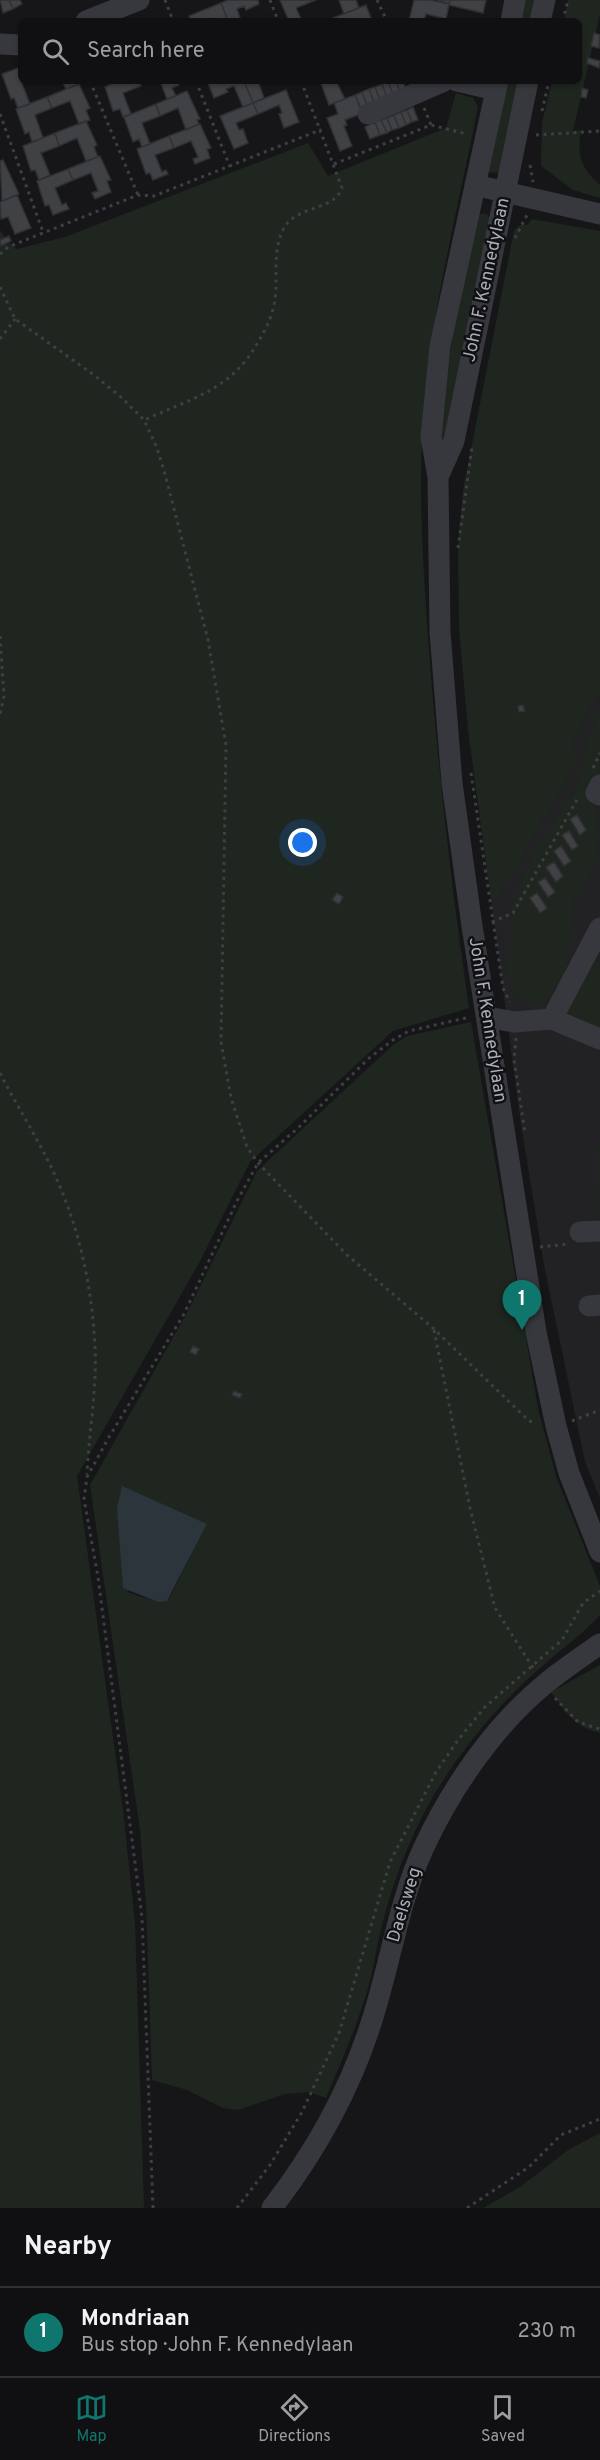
<!DOCTYPE html>
<html lang="en">
<head>
<meta charset="utf-8">
<style>
  body { margin:0; font-family:Overpass,sans-serif; background:#1e1e20; color:#f1f3f6 }
  .you { position:absolute; left:303px; top:843px; width:21px; height:21px; margin:-15px; border:4px solid #fff; border-radius:50%; background:#1a73e8; box-shadow:0 0 0 9px #1a73e833 }
  .badge { display:grid; place-items:center; width:39px; height:39px; border-radius:50%; background:#0f766e; color:#fff; font-size:20px; font-weight:700 }
  .pin { position:absolute; translate:-50% -50px; filter:drop-shadow(0 2px 3px #0008) }
  .pin::after { content:''; position:absolute; top:32px; width:21px; height:18px; background:inherit; clip-path:polygon(0 0,100% 0,50% 100%) }
  .list { margin:0; padding:0; list-style:none }
  h2 { display:flex; justify-content:space-between; align-items:center; height:78px; margin:0; padding:0 24px; font-size:26px }
  h2 small { font-size:20px; font-weight:400; color:#9c9d9f }
  .list li { display:grid; grid-template-columns:39px 1fr auto; gap:18px; align-items:center; box-sizing:border-box; height:90px; padding:0 24px; border-top:2px solid #303032 }
  .list b { display:block; font-size:22px; white-space:nowrap }
  .list p { margin:0; font-size:20px; white-space:nowrap; color:#9c9d9f }
  .list em { font-size:20px; font-style:normal; color:#9c9d9f }
  .icon { flex:none; width:33px; height:33px; fill:none; stroke:currentColor; stroke-width:2; stroke-linecap:round; stroke-linejoin:round }
  .map { position:relative; flex:none; width:600px; height:2208px; overflow:hidden }
  .search { position:absolute; background:#101012; box-shadow:0 2px 4px #0004; left:18px; right:18px; top:18px; height:66px; display:flex; align-items:center; gap:15px; box-sizing:border-box; padding:0 21px; border-radius:9px; color:#9c9d9f; font-size:22px }
  .sheet { height:168px; background:#101012 }
  nav { display:flex; justify-content:space-around; align-items:center; box-sizing:border-box; height:84px; border-top:2px solid #303032; background:#101012; font-size:16px; color:#9c9d9f }
  nav a { display:grid; justify-items:center; gap:3px }
  nav .on { color:#0f766e }
  .map>svg:first-child { display:block }
  .built { fill:#222225 }
  .green { fill:#1e261f; fill-rule:evenodd }
  .water { fill:#2c353c }
  .building { fill:#404145; stroke:#303034; stroke-width:1.5 }
  .lines { fill:none; stroke-linecap:round; stroke-linejoin:round }
  .path { stroke:#3d3f44; stroke-width:3; stroke-dasharray:3 4.5; stroke-linecap:butt }
  .minor { stroke:#37383d; stroke-width:21 }
  .labels { text-anchor:middle; dominant-baseline:central; stroke-width:5; stroke-linejoin:round; paint-order:stroke }
  .street-label { font-size:18px; fill:#a8adb8; stroke:#111113 }
</style>
</head>
<body>
<div class="map">
<svg width="600" height="2208" viewBox="0 0 600 2208">
  <rect width="100%" height="100%" fill="#161618"/>
  <!-- built -->
  <path class="built" d="M600 693V1498L585 1462 544 1265 521 1124 491 900 497 899 578 761 571 750 577 733Z"/>
  <!-- green -->
  <path class="green" d="M523 0H541L537 21H518Z
    M568 0H600V14L573 131 581 130C577 156 580 167 600 185V198L573 190 541 166 542 123 552 81H579V21H564Z
    M504 81H523L499 173 488 172Z
    M456 93 473 98 478 107C460 199 436 291 426 385 417 467 422 553 428 636 437 761 451 884 469 1008L393 1031 250 1162 198 1265 77 1476 123 1810 135 1922 144 2208H0V230L9 243 17 249 65 237 308 143 328 176 446 128Z
    M485 213 490 217 446 441 439 457C444 375 458 295 477 215Z
    M532 219 600 231V693L577 733 572 750 578 761 497 900H491L468 730 459 628 458 546 463 490 510 251 514 230 520 225H527Z
    M600 711V770L591 788 599 832 598 852 589 875 574 901 567 974 542 1005 528 1001 516 993 508 979 512 905 533 851 573 794 582 769 587 742Z
    M591 959 600 963V1031L564 1014Z
    M471 1022 539 1413 557 1479 600 1586V1615C584 1633 564 1647 546 1663 507 1696 472 1736 444 1779 416 1821 396 1872 383 1921 377 1944 374 1969 367 1992 356 2028 341 2063 326 2098L309 2092 285 2094 238 2110 223 2108 187 2090 152 2080 146 1905 140 1830 90 1485 188 1311 257 1171 393 1045 407 1036ZM207 1524 169 1599 158 1602 127 1592Z
    M598 1139 600 1147V1239Z
    M600 1665V1733C575 1727 565 1712 551 1692Z
    M600 2133V2208H483L520 2187 568 2150Z"/>
  <!-- water -->
  <path class="water" d="M122 1486 207 1524 167 1601 158 1602 123 1588 117 1508Z"/>
  <!-- building -->
  <path class="building" d="M0 0H9L13 9 3 13Z
    M9 0H20L22 4 13 9Z
    M228 0H258L259 4 246 10 244 6 237 9 241 21H228L221 3Z
    M280 0H316L296 8 302 21H289Z
    M339 0H356L359 8 344 14Z
    M414 0H430L449 4 446 19 426 14 424 21H409Z
    M437 0H450L449 4Z
    M450 0H486L483 13 449 5Z
    M221 3 228 21H216L214 18 207 21H191L189 16Z
    M366 5 372 21H334L333 18Z
    M594 33 600 35 599 48 591 46Z
    M588 58 600 61 599 68 587 63Z
    M21 67V81L30 104 18 108 14 98 11 99 2 74Z
    M62 81H75L76 85 66 89Z
    M139 81 141 86 123 93 131 114 123 117 120 109 113 111 105 87 117 81Z
    M160 81H177L179 85 172 88 176 96 167 99Z
    M212 81H244L253 103 243 107 234 86 226 89 228 92 214 98 208 83Z
    M244 81H258L264 98 253 103Z
    M320 81H336L345 99 329 105Z
    M396 81H403L406 89 400 92Z
    M396 81 400 92 393 94 388 82Z
    M388 82 393 94 387 97 382 84Z
    M79 84 90 108 86 110 90 120 79 124 70 101 52 108 47 97Z
    M382 84 387 97 380 100 375 87Z
    M375 87 380 100 374 102 369 89Z
    M582 88 588 90 586 98 581 97Z
    M369 89 374 102 367 105 362 92Z
    M286 90 299 122 284 128 279 114 282 113 279 105 258 114 253 103Z
    M187 91 200 119 197 120 199 124 186 130 178 108 160 116 156 104Z
    M362 92 367 105 360 107 355 95Z
    M355 95 363 113 345 120 347 125 344 126 352 146 340 151 327 118 338 114 334 103Z
    M47 97 52 108 35 115 43 138 32 142 29 132 25 134 16 109Z
    M253 103 258 114 236 123 239 130 243 129 248 143 234 149 220 116Z
    M156 104 160 116 142 123 150 144 142 147 139 139 133 142 124 117Z
    M413 107 418 120 412 122 407 110Z
    M407 110 412 122 406 125 401 112Z
    M401 112 406 125 399 128 394 115Z
    M394 115 399 128 392 130 387 118Z
    M387 118 392 130 387 133 381 120Z
    M381 120 387 133 380 135 375 122Z
    M86 121 97 145 94 147 98 157 86 161 77 138 59 146 55 133Z
    M375 122 380 135 370 139 365 127Z
    M200 124 211 148 207 149 210 158 195 164 193 159 198 157 191 141 174 148 169 136Z
    M55 133 59 146 41 153 50 175 39 180 35 170 31 171 23 146Z
    M169 136 174 148 155 155 162 172 166 170 168 174 153 180 150 173 146 174 137 149Z
    M100 156 111 180 107 181 111 192 95 199 92 193 98 191 91 173 73 180 68 169Z
    M3 160 19 194 2 201 0 161Z
    M68 169 73 180 55 188 62 205 66 203 69 209 53 215 49 205 45 206 37 181Z
    M17 195 31 228 15 234 8 217 1 219 0 202Z
    M9 236 11 241 1 246 0 240Z
    M523 705 525 711 519 712 518 706Z
    M577 815 586 830 580 835 570 819Z
    M569 831 578 846 572 850 562 835Z
    M561 846 571 861 564 866 554 851Z
    M554 862 563 876 556 882 546 867Z
    M545 878 555 892 548 897 538 882Z
    M337 893 343 897 339 904 332 900Z
    M537 893 547 908 540 913 530 898Z
    M193 1346 199 1349 196 1355 190 1352Z
    M234 1391 242 1394 240 1398 232 1395Z"/>
  <g class="lines">
    <!-- path -->
    <path class="path" d="M165 0 173 21
      M270 0 278 21
      M377 0 387 21
      M563 21 568 0
      M90 81 138 195
      M196 81 230 167
      M301 81 320 130
      M424 108 431 125
      M542 111 549 81
      M0 114 43 232
      M536 135 600 131
      M334 164 431 125 467 134
      M530 165 533 182
      M515 238 527 215
      M0 254 8 247 138 195 154 196 320 130 342 188C334 211 297 205 284 228 272 250 278 275 275 300 273 314 266 330 258 342 232 390 190 399 144 420
      M0 287 15 319 94 375 122 398 144 420 157 448 165 474 208 640 226 745 221 1042 231 1098 247 1147 258 1163 347 1255 433 1328 529 1421 536 1423
      M0 339 15 319
      M458 548 472 447
      M0 636 4 696 0 715
      M593 768 600 753
      M471 773 503 988 510 1002
      M492 922 513 913 579 796
      M516 1038 514 1060 525 1133
      M0 1073C19 1110 42 1145 58 1182 81 1235 92 1289 95 1347 97 1391 89 1431 87 1474
      M540 1247 569 1244
      M434 1330 470 1508 495 1608 535 1671
      M572 1421 600 1410
      M555 1698 578 1722 600 1729
      M153 2208 142 1917 98 1577 84 1499 87 1477 109 1437 184 1314 237 1201 258 1163 299 1127 368 1059 393 1040 409 1031 470 1017
      M237 2208 270 2165 302 2112 339 2033 390 1862 436 1772 458 1740 485 1707 562 1640 583 1603 600 1591
      M467 2208 529 2167 561 2135 600 2119"/>
    <!-- minor -->
    <path class="minor" d="M86 21 139 0
      M511 21 515 0
      M540 21 545 0
      M0 44 21 45
      M457 81 496 90
      M498 81 440 346 431 437 438 477 440 632 452 783 472 926 536 1332 556 1426 569 1473 600 1552
      M368 114 444 81
      M475 185 600 214
      M438 477 454 441 528 81
      M600 785 596 793 600 795
      M487 1017 514 1022 552 1019 600 1039
      M552 1019 600 928
      M580 1232 600 1231
      M589 1306 600 1305
      M272 2208C316 2151 352 2086 373 2017 391 1960 399 1901 424 1847 452 1787 494 1726 545 1684 562 1670 581 1657 600 1644"/>
  </g>
  <g class="labels">
    <!-- street labels -->
    <g class="street-label">
      <text transform="translate(487 280) rotate(-78)">John F. Kennedylaan</text>
      <text transform="translate(487 1020) rotate(81)">John F. Kennedylaan</text>
      <text transform="translate(405 1905) rotate(-73)">Daelsweg</text>
    </g>
  </g>
</svg>
<div class="you"></div>
<div class="pin badge" style="left:522px;top:1330px">1</div>
<div class="search"><svg class="icon" aria-label="search" viewBox="0 0 24 24"><circle cx="10" cy="10" r="6"/><path d="M15 15l6 6"/></svg>Search here</div>
</div>
<section class="sheet">
<h2>Nearby<small></small></h2>
<ul class="list">
<li><span class="badge">1</span><div><b>Mondriaan</b><p>Bus stop · John F. Kennedylaan</p></div><em>230 m</em></li>
</ul>
</section>
<nav>
<a class="on"><svg class="icon" aria-label="map" viewBox="0 0 24 24"><path d="M3 6l6-2 6 2 6-2v14l-6 2-6-2-6 2zM9 4v14M15 6v14"/></svg>Map</a>
<a><svg class="icon" aria-label="directions" viewBox="0 0 24 24"><path d="M12 3l9 9-9 9-9-9zM9 14v-3h6M13 9l2 2-2 2"/></svg>Directions</a>
<a><svg class="icon" aria-label="saved" viewBox="0 0 24 24"><path d="M7 4h10v16l-5-4-5 4z"/></svg>Saved</a>
</nav>
</body>
</html>
